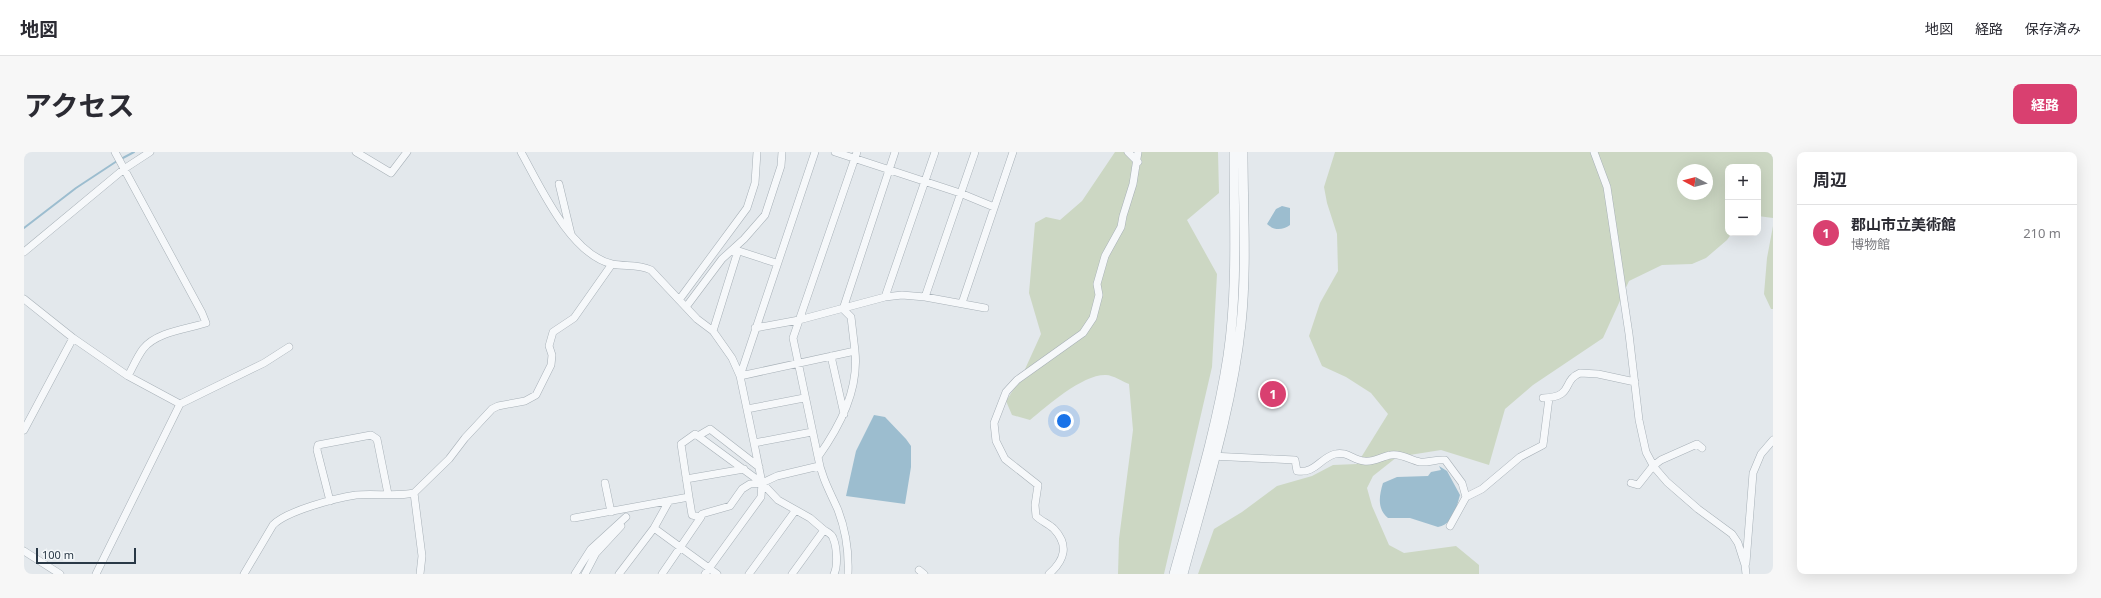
<!DOCTYPE html>
<html lang="ja">
<head>
<meta charset="utf-8">
<style>
  body { margin:0; font-family:"Noto Sans","Noto Sans JP",sans-serif; background:#f7f7f7; color:#2b2b33 }
  .controls { position:absolute; right:12px; top:12px; display:grid; overflow:hidden; border-radius:8px; box-shadow:0 4px 16px #0002 }
  .controls button { width:36px; height:36px; display:grid; place-items:center; padding:0; border:0; border-bottom:1px solid #e1e1e2; background:#fff; color:#2b2b33; font:20px sans-serif }
  .compass { position:absolute; left:1653px; top:12px; width:36px; height:36px; border-radius:50%; background:#fff; box-shadow:0 4px 16px #0002; rotate:277deg }
  .scale { position:absolute; left:12px; bottom:10px; width:100px; box-sizing:border-box; padding-left:4px; border:2px solid #293846; border-top:0; font-size:11px; line-height:14px; white-space:nowrap; color:#293846; -webkit-text-stroke:3px #f3f7f9; paint-order:stroke }
  .you { position:absolute; left:1040px; top:269px; width:14px; height:14px; margin:-10px; border:3px solid #fff; border-radius:50%; background:#1a73e8; box-shadow:0 0 0 6px #1a73e833 }
  .badge { display:grid; place-items:center; width:26px; height:26px; border-radius:50%; background:#d94070; color:#fff; font-size:13px; font-weight:700 }
  .pin { position:absolute; translate:-50% -50%; border:2px solid #fff; box-shadow:0 1px 4px #0006 }
  .list { margin:0; padding:0; list-style:none }
  h2 { display:flex; justify-content:space-between; align-items:center; height:52px; margin:0; padding:0 16px; font-size:17px }
  h2 small { font-size:13px; font-weight:400; color:#7c7c81 }
  .list li { display:grid; grid-template-columns:26px 1fr auto; gap:12px; align-items:center; box-sizing:border-box; height:56px; padding:0 16px; border-top:1px solid #e1e1e2 }
  .list b { display:block; font-size:15px; white-space:nowrap }
  .list p { margin:0; font-size:13px; white-space:nowrap; color:#7c7c81 }
  .list em { font-size:13px; font-style:normal; color:#7c7c81 }
  .map { position:relative; flex:none; width:1749px; height:422px; overflow:hidden; border-radius:8px }
  header { display:flex; align-items:center; gap:24px; box-sizing:border-box; height:56px; padding:0 20px; background:#fff; border-bottom:1px solid #e1e1e2 }
  header strong { font-size:19px }
  nav { display:flex; gap:22px; margin-inline-start:auto; font-size:14px }
  .intro { display:flex; align-items:center; justify-content:space-between; box-sizing:border-box; height:96px; padding:0 24px }
  h1 { margin:0; font-size:28px }
  .button { padding:10px 18px; border-radius:8px; background:#d94070; color:#fff; font-size:14px; font-weight:700 }
  main { display:flex; gap:24px; padding:0 24px }
  aside { flex:1; background:#fff; border-radius:8px; box-shadow:0 4px 16px #0002 }
  .map>svg:first-child { display:block }
  .green { fill:#ccd7c3; fill-rule:evenodd }
  .water { fill:#9cbdcf }
  .lines { fill:none; stroke-linecap:round; stroke-linejoin:round }
  .stream { stroke:#9cbdcf; stroke-width:2 }
  .minor-casing { stroke:#a7b0b7; stroke-width:8 }
  .tertiary-casing { stroke:#a7b0b7; stroke-width:10 }
  .minor { stroke:#f6f8fa; stroke-width:7 }
  .tertiary { stroke:#f6f8fa; stroke-width:9 }
</style>
</head>
<body>
<header>
<strong>地図</strong>
<nav><a>地図</a><a>経路</a><a>保存済み</a></nav>
</header>
<div class="intro"><h1>アクセス</h1><a class="button">経路</a></div>
<main>
<div class="map">
<svg width="1749" height="422" viewBox="0 0 1749 422">
  <rect width="100%" height="100%" fill="#e3e8ec"/>
  <!-- green -->
  <path class="green" d="M1091 0H1194L1195 41 1163 68 1193 122 1188 215 1140 422H1094L1095 387 1109 278 1105 232C1099 230 1089 223 1082 223 1059 222 1023 254 1006 268L988 263 982 249 997 226 1017 182 1005 141 1011 71 1022 65 1036 68 1058 49Z
    M1311 0H1749V66L1734 64V15H1704V81H1708L1703 88 1682 106 1668 112 1638 113 1605 129 1579 186 1509 233 1481 257 1465 313 1417 298 1373 305 1349 324 1343 336 1348 354 1365 393 1380 401 1432 394 1455 413V422H1174L1190 377 1218 360 1253 334 1288 324 1309 313 1333 312 1364 262 1347 241 1322 225 1298 214 1285 184 1296 151 1314 119 1313 82 1303 51 1300 35ZM1659 18H1683V42H1659Z
    M1749 74V157H1747L1740 142 1743 106Z"/>
  <!-- water -->
  <path class="water" d="M1258 54 1266 56V73C1259 78 1250 79 1243 72L1252 57Z
    M850 263 861 265 882 287 887 294V315L881 352 822 344 832 299Z
    M1415 314 1423 319 1436 343C1432 357 1429 372 1414 375L1386 366H1364C1353 357 1355 344 1359 331L1373 325 1404 324 1407 320 1417 318Z"/>
  <g class="lines">
    <!-- stream -->
    <path class="stream" d="M97 7 110 0
      M0 76 52 36 93 9"/>
    <!-- minor casing -->
    <g class="minor-casing">
      <path id="minor" d="M91 0 178 161 182 171C163 177 132 180 119 197 113 205 109 215 104 224
        M332 0 367 21 383 0
        M497 0C516 34 546 102 588 112 601 115 613 111 627 118L673 167 689 179 708 206 716 224 730 291 738 331 737 345 681 422
        M811 0 936 41 970 55
        M1104 0 1114 10
        M1570 0 1583 35 1605 182 1615 268 1622 300 1630 315 1643 330 1674 357 1708 382 1714 391 1721 413 1722 422
        M535 32 547 82
        M0 100 100 17 126 0
        M710 100 713 102 715 99 752 111
        M861 145 911 0
        M901 145 951 0
        M0 147 49 186 104 224 156 252
        M655 148 723 56 731 31 733 0
        M938 151 989 0
        M662 155 698 107 720 87 741 63 757 14 758 0
        M819 157 871 0
        M731 176 775 168 861 145 878 143 901 145 961 156
        M689 179 713 102
        M807 204 820 262
        M716 224 791 0
        M716 224 831 199 827 165 819 157
        M1519 246C1551 245 1537 229 1556 221L1574 222 1611 230
        M723 257 780 246
        M0 278 49 186
        M674 284 738 331 754 348 786 366 800 378 768 422
        M730 291 788 280
        M1187 304 1271 308 1273 319C1291 322 1296 306 1311 302 1323 299 1329 308 1340 309 1350 311 1358 304 1367 303 1377 301 1386 308 1396 310 1404 311 1413 307 1421 308L1438 331 1442 345
        M794 305 769 186 833 0
        M662 327 720 317
        M581 331 587 360
        M1607 331 1614 333 1629 314 1637 308 1673 292 1678 296
        M665 345 668 363 677 365 678 362 706 354 718 337 726 332 738 331 753 324 795 314
        M306 349 293 298 294 293 347 283 353 287 364 342
        M550 366 665 345 657 292 671 282 674 284 686 277 735 315
        M1426 374 1442 345 1458 337 1496 305 1519 293 1525 246
        M630 376 693 422
        M800 378C803 380 808 382 809 386 813 395 814 414 810 422
        M0 399 36 422
        M1722 411 1729 321 1737 302 1749 288
        M895 418 900 422
        M72 422 156 252 240 211 265 195
        M220 422 249 373C262 359 312 346 332 343 351 341 371 345 390 341
        M396 422 398 404 390 341 425 307 441 286 468 257 474 254 501 249 512 243 527 213 528 203 525 194 529 180 550 166 588 112
        M551 422 567 397 602 365
        M561 422 572 401 597 374
        M595 422 630 376 645 349
        M638 422 677 365
        M725 422 771 359
        M824 422C825 400 822 379 814 358 806 340 797 324 794 305 816 274 835 238 831 199
        M1025 422C1041 408 1045 393 1030 377 1025 372 1017 369 1012 364L1011 353 1014 333 981 307 972 289 970 271 982 240 993 228 1059 181 1069 166 1075 143 1073 132 1081 104 1097 75 1099 64 1109 32 1114 0"/>
    </g>
    <!-- tertiary casing -->
    <g class="tertiary-casing">
      <path id="tertiary" d="M1150 422C1170 350 1193 277 1204 204 1214 137 1210 67 1210 0
        M1159 422C1181 340 1208 257 1217 172 1223 116 1219 57 1219 0"/>
    </g>
    <!-- minor -->
    <use href="#minor" class="minor"/>
    <!-- tertiary -->
    <use href="#tertiary" class="tertiary"/>
  </g>
</svg>
<div class="controls">
<button>+</button>
<button>−</button>
</div>
<svg class="compass" viewBox="-18 -18 36 36"><path d="M0-13l5 13h-10z" fill="#e53935"/><path d="M0 13l5-13h-10z" fill="#7c7c81"/></svg>
<div class="scale">100 m</div>
<div class="you"></div>
<div class="pin badge" style="left:1249px;top:242px">1</div>
</div>
<aside>
<h2>周辺<small></small></h2>
<ul class="list">
<li><span class="badge">1</span><div><b>郡山市立美術館</b><p>博物館</p></div><em>210 m</em></li>
</ul>
</aside>
</main>
</body>
</html>
